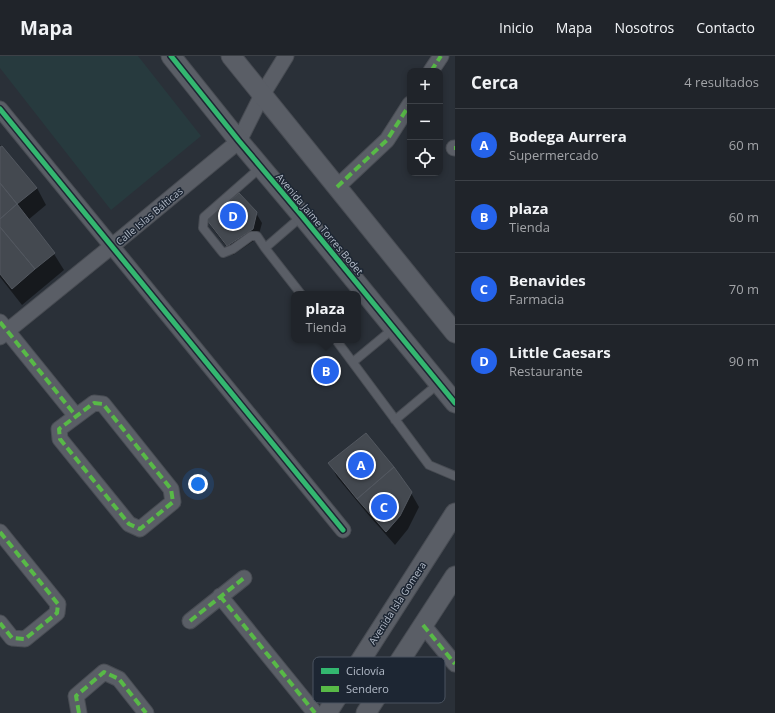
<!DOCTYPE html>
<html lang="es">
<head>
<meta charset="utf-8">
<style>
  body { margin:0; font-family:"Open Sans",sans-serif; background:#2d3036; color:#f1f3f6 }
  .controls { position:absolute; right:12px; top:12px; display:grid; overflow:hidden; border-radius:8px; box-shadow:0 2px 6px #0003 }
  .controls button { width:36px; height:36px; display:grid; place-items:center; padding:0; border:0; border-bottom:1px solid #3d4147; background:#20242a; color:#f1f3f6; font:20px sans-serif }
  .you { position:absolute; left:198px; top:428px; width:14px; height:14px; margin:-10px; border:3px solid #fff; border-radius:50%; background:#1a73e8; box-shadow:0 0 0 6px #1a73e833 }
  .badge { display:grid; place-items:center; width:26px; height:26px; border-radius:50%; background:#2563eb; color:#fff; font-size:13px; font-weight:700 }
  .pin { position:absolute; translate:-50% -50%; border:2px solid #fff; box-shadow:0 1px 4px #0006 }
  .popup { position:absolute; left:291px; top:235px; width:70px; height:52px; box-sizing:border-box; display:grid; place-content:center; border-radius:8px; background:#20242a; filter:drop-shadow(0 1px 3px #0005); font-size:13px; white-space:nowrap; color:#a2a4a8 }
  .popup b { font-size:15px; color:#f1f3f6 }
  .popup::after { content:''; position:absolute; left:50%; top:100%; margin-left:-8px; border:8px solid transparent; border-top-color:#20242a }
  .list { margin:0; padding:0; list-style:none }
  h2 { display:flex; justify-content:space-between; align-items:center; height:52px; margin:0; padding:0 16px; font-size:17px }
  h2 small { font-size:13px; font-weight:400; color:#a2a4a8 }
  .list li { display:grid; grid-template-columns:26px 1fr auto; gap:12px; align-items:center; box-sizing:border-box; height:72px; padding:0 16px; border-top:1px solid #3d4147 }
  .list b { display:block; font-size:15px; white-space:nowrap }
  .list p { margin:0; font-size:13px; white-space:nowrap; color:#a2a4a8 }
  .list em { font-size:13px; font-style:normal; color:#a2a4a8 }
  .icon { flex:none; width:22px; height:22px; fill:none; stroke:currentColor; stroke-width:2; stroke-linecap:round; stroke-linejoin:round }
  .map { position:relative; flex:none; width:455px; height:657px; overflow:hidden }
  header { display:flex; align-items:center; gap:24px; box-sizing:border-box; height:56px; padding:0 20px; background:#20242a; border-bottom:1px solid #3d4147 }
  header strong { font-size:19px }
  nav { display:flex; gap:22px; margin-inline-start:auto; font-size:14px }
  main { display:flex }
  aside { flex:1; background:#20242a }
  .map>svg:first-child { display:block }
  .green { fill:#273a3e }
  .shadow { fill:#0007 }
  .building { fill:#444950; stroke:#52575f }
  .lines { fill:none; stroke-linecap:round; stroke-linejoin:round }
  .service-casing { stroke:#484c53; stroke-width:10 }
  .minor-casing { stroke:#484c53; stroke-width:17 }
  .tertiary-casing { stroke:#484c53; stroke-width:21 }
  .service { stroke:#5a5e66; stroke-width:8 }
  .minor { stroke:#5a5e66; stroke-width:15 }
  .tertiary { stroke:#5a5e66; stroke-width:19 }
  .quiet { stroke:#58b947; stroke-width:4; stroke-dasharray:8 4; stroke-linecap:butt }
  .cycleway-casing { stroke:#1d2633; stroke-width:8 }
  .cycleway { stroke:#33b770; stroke-width:5 }
  .labels { text-anchor:middle; dominant-baseline:central; stroke-width:3; stroke-linejoin:round; paint-order:stroke }
  .street-label { font-size:10px; fill:#b4bcc9; stroke:#1d2633 }
  .key { fill:#1d2633; stroke:#4a5360; stroke-width:1 }
  .key-label { font-size:11px; fill:#b4bcc9 }
</style>
</head>
<body>
<header>
<strong>Mapa</strong>
<nav><a>Inicio</a><a>Mapa</a><a>Nosotros</a><a>Contacto</a></nav>
</header>
<main>
<div class="map">
<svg width="455" height="657" viewBox="0 0 455 657">
  <rect width="100%" height="100%" fill="#2a3038"/>
  <!-- green -->
  <path class="green" d="M0 0H138L201 80 111 154 0 12Z"/>
  <!-- shadow -->
  <path class="shadow" d="M0 89 37 132 46 149 28 164 54 198 64 214 22 249 0 221Z
    M256 157 262 167 258 182 233 199 213 173 208 164Z
    M330 407 411 437 419 451 408 473 395 489 366 456 337 421Z"/>
  <!-- building -->
  <path class="building" d="M2 90 37 132 17 148 0 127V91Z
    M0 127 17 148 0 163Z
    M239 137 257 156 253 173 227 190 207 164Z
    M17 148 55 197 35 213 0 171V163Z
    M0 171 35 213 12 233 0 218Z
    M366 377 394 411 357 443 328 407Z
    M394 411 412 436 400 460 386 476 357 443Z"/>
  <g class="lines">
    <!-- service casing -->
    <g class="service-casing">
      <path id="service" d="M261 111 204 161 203 172 223 197 233 193 251 180H257L265 192
        M301 238 265 192 302 160
        M336 284 429 409 455 420
        M353 306 394 272
        M395 364 438 328"/>
    </g>
    <!-- minor casing -->
    <g class="minor-casing">
      <path id="minor" d="M431 15 441 0
        M0 53 343 474
        M454 92H455
        M337 131 387 84 410 48
        M0 266 76 360
        M0 281 112 190 239 85 262 39 286 0
        M94 347 103 348 171 433 173 446 140 473 129 468 60 383 59 373Z
        M0 476 58 548 57 557 25 583 12 582 0 567
        M220 540 315 657
        M190 565 244 522
        M423 569 455 608
        M79 657 76 640 104 616 119 623 146 657"/>
    </g>
    <!-- tertiary casing -->
    <g class="tertiary-casing">
      <path id="tertiary" d="M171 0 239 85 302 160 455 347
        M231 0 455 277
        M327 657 455 457
        M366 657 455 520"/>
    </g>
    <!-- service -->
    <use href="#service" class="service"/>
    <!-- minor -->
    <use href="#minor" class="minor"/>
    <!-- tertiary -->
    <use href="#tertiary" class="tertiary"/>
    <!-- quiet -->
    <path class="quiet" d="M431 15 441 0
      M454 92H455
      M337 131 387 84 410 48
      M0 266 76 360
      M94 347 103 348 171 433 173 446 140 473 129 468 60 383 59 373Z
      M0 476 58 548 57 557 25 583 12 582 0 567
      M220 540 315 657
      M190 565 244 522
      M423 569 455 608
      M79 657 76 640 104 616 119 623 146 657"/>
    <!-- cycleway casing -->
    <g class="cycleway-casing">
      <path id="cycleway" d="M171 0 239 85 302 160 455 347
        M0 53 343 474"/>
    </g>
    <!-- cycleway -->
    <use href="#cycleway" class="cycleway"/>
  </g>
  <g class="labels">
    <!-- street labels -->
    <g class="street-label">
      <text transform="translate(149 160) rotate(-40)">Calle Islas Bálticas</text>
      <text transform="translate(320 168) rotate(50)">Avenida Jaime Torres Bodet</text>
      <text transform="translate(397 547) rotate(-57)">Avenida Isla Gomera</text>
    </g>
  </g>
  <!-- legend -->
  <rect x="313" y="601" width="132" height="46" rx="6" class="key"/>
  <rect x="321" y="612" width="18" height="6" fill="#33b770"/>
  <rect x="321" y="630" width="18" height="6" fill="#58b947"/>
  <g class="key-label">
    <text x="346" y="619">Ciclovía</text>
    <text x="346" y="637">Sendero</text>
  </g>
</svg>
<div class="controls">
<button>+</button>
<button>−</button>
<button><svg class="icon" aria-label="locate" viewBox="0 0 24 24"><circle cx="12" cy="12" r="6"/><path d="M12 2v4M12 18v4M2 12h4M18 12h4"/></svg></button>
</div>
<div class="you"></div>
<div class="pin badge" style="left:361px;top:409px">A</div>
<div class="pin badge" style="left:326px;top:315px">B</div>
<div class="popup"><b>plaza</b>Tienda</div>
<div class="pin badge" style="left:384px;top:451px">C</div>
<div class="pin badge" style="left:233px;top:160px">D</div>
</div>
<aside>
<h2>Cerca<small>4 resultados</small></h2>
<ul class="list">
<li><span class="badge">A</span><div><b>Bodega Aurrera</b><p>Supermercado</p></div><em>60 m</em></li>
<li><span class="badge">B</span><div><b>plaza</b><p>Tienda</p></div><em>60 m</em></li>
<li><span class="badge">C</span><div><b>Benavides</b><p>Farmacia</p></div><em>70 m</em></li>
<li><span class="badge">D</span><div><b>Little Caesars</b><p>Restaurante</p></div><em>90 m</em></li>
</ul>
</aside>
</main>
</body>
</html>
